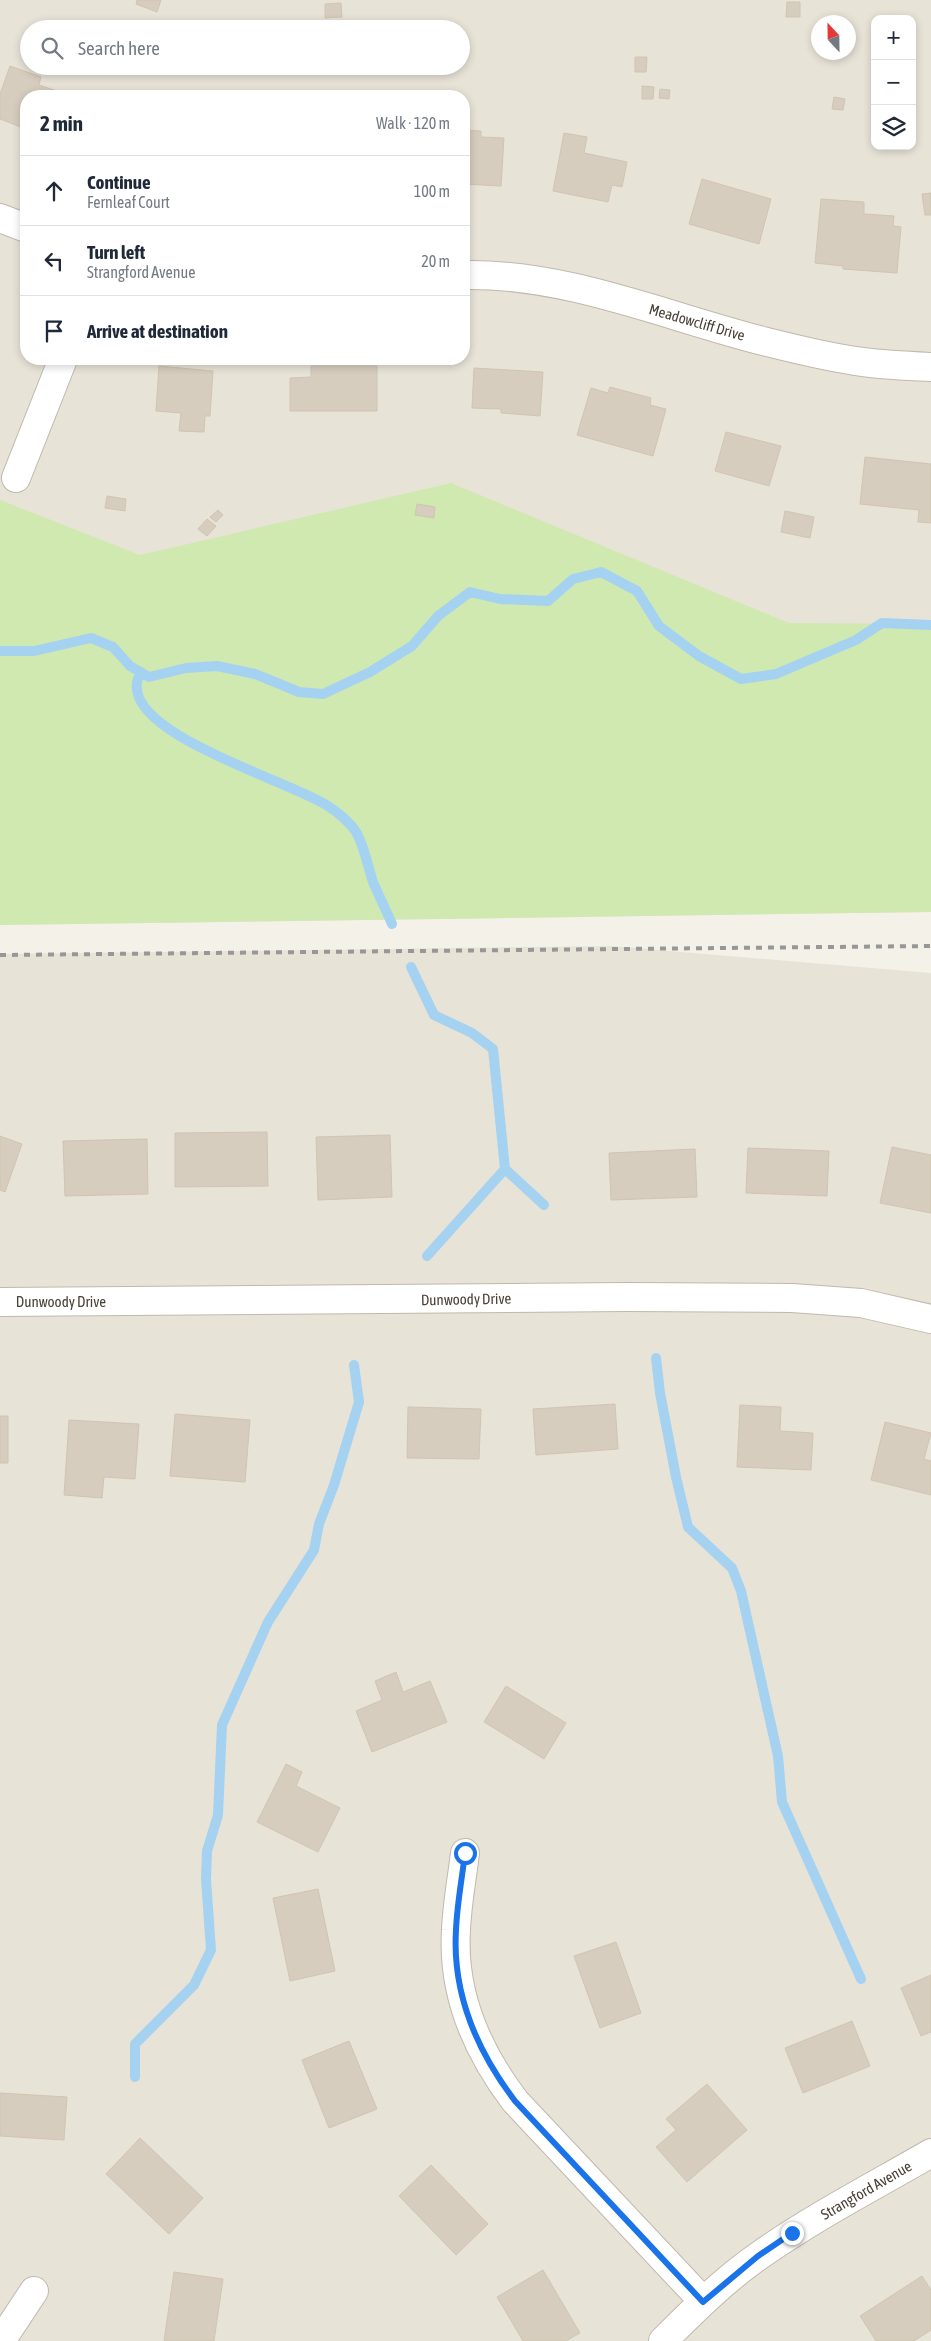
<!DOCTYPE html>
<html lang="en">
<head>
<meta charset="utf-8">
<style>
  body { margin:0; font-family:"Asap Condensed",sans-serif; background:#f2f2f3; color:#1f2937 }
  .controls { position:absolute; right:15px; top:15px; display:grid; overflow:hidden; border-radius:10px; box-shadow:0 2px 8px #0003 }
  .controls button { width:45px; height:45px; display:grid; place-items:center; padding:0; border:0; border-bottom:1px solid #e0e1e3; background:#fff; color:#1f2937; font:25px sans-serif }
  .compass { position:absolute; left:811px; top:15px; width:45px; height:45px; border-radius:50%; background:#fff; box-shadow:0 2px 8px #0003; rotate:338deg }
  .stop { position:absolute; width:15px; height:15px; margin:-11px; border:4px solid #1a73e8; border-radius:50%; background:#fff }
  .stop.end { background:#1a73e8; border-color:#fff; box-shadow:0 1px 5px #0008 }
  .list { margin:0; padding:0; list-style:none }
  h2 { display:flex; justify-content:space-between; align-items:center; height:65px; margin:0; padding:0 20px; font-size:21px }
  h2 small { font-size:16px; font-weight:400; color:#747a83 }
  .list li { display:grid; grid-template-columns:32px 1fr auto; gap:15px; align-items:center; box-sizing:border-box; height:70px; padding:0 20px; border-top:1px solid #e0e1e3 }
  .list b { display:block; font-size:19px; white-space:nowrap }
  .list p { margin:0; font-size:16px; white-space:nowrap; color:#747a83 }
  .list em { font-size:16px; font-style:normal; color:#747a83 }
  .icon { flex:none; width:28px; height:28px; fill:none; stroke:currentColor; stroke-width:2; stroke-linecap:round; stroke-linejoin:round }
  .map { position:relative; flex:none; width:931px; height:2341px; overflow:hidden }
  .search { position:absolute; background:#fff; box-shadow:0 2px 8px #0003; left:20px; top:20px; width:450px; height:55px; display:flex; align-items:center; gap:12px; box-sizing:border-box; padding:0 18px; border-radius:28px; color:#747a83; font-size:19px }
  .panel { position:absolute; background:#fff; box-shadow:0 2px 8px #0003; left:20px; top:90px; width:450px; height:275px; border-radius:20px }
  .map>svg:first-child { display:block }
  .residential { fill:#e8e3d7; fill-rule:evenodd }
  .green { fill:#d0e9b1 }
  .lines { fill:none; stroke-linecap:round; stroke-linejoin:round }
  .stream { stroke:#a5d2f1; stroke-width:10 }
  .building { fill:#d6cdbe; stroke:#d1c4b1 }
  .minor-casing { stroke:#c0b9ab; stroke-width:30 }
  .minor { stroke:#fff; stroke-width:28 }
  .rail { stroke:#979797; stroke-width:4; stroke-dasharray:6 6; stroke-linecap:butt }
  .route { stroke:#1a73e8; stroke-width:6 }
  .labels { text-anchor:middle; dominant-baseline:central; stroke-width:5; stroke-linejoin:round; paint-order:stroke }
  .street-label { font-size:15px; fill:#484137; stroke:#fff }
</style>
</head>
<body>
<div class="map">
<svg width="931" height="2341" viewBox="0 0 931 2341">
  <rect width="100%" height="100%" fill="#f4f1e9"/>
  <!-- residential -->
  <path class="residential" d="M0 0H931V912L0 925ZM875 19H912V146H875ZM818 22H848V52H818ZM29 29H461V66H29ZM26 96H464V359H26Z
    M611 946 931 973V2341H0V954Z"/>
  <!-- green -->
  <path class="green" d="M451 483 789 623 931 624V912L0 925V500L140 555Z"/>
  <g class="lines">
    <!-- stream -->
    <path class="stream" d="M0 651H34L91 638 113 647 130 666 149 677 186 668 217 666 255 674 299 692 323 694 370 672 412 646 438 616 470 592 500 599 548 601 573 579 601 572 637 591 659 626 699 656 741 679 776 674 856 640 882 623 931 625
      M141 672C140 675 137 679 137 683 129 736 293 782 328 806 336 811 348 821 354 829 363 841 368 867 373 882 379 896 386 910 392 924
      M411 967 434 1015 472 1033 493 1049 505 1169 544 1205
      M427 1256 505 1169
      M656 1358 660 1393 676 1477 688 1527 732 1568 741 1591 778 1756 782 1802 861 1979
      M135 2077V2044L194 1985 211 1950 206 1879 207 1851 218 1815 222 1725 268 1622 314 1550 319 1524 334 1485 359 1402 354 1365"/>
  </g>
  <!-- building -->
  <path class="building" d="M137 0H161L157 12 136 4Z
    M787 2H800V17H786Z
    M341 3 342 17 325 18V4Z
    M635 57H647L646 72H635Z
    M10 66 41 77 39 85 72 96H26V129L0 119V94Z
    M203 66H220V74L203 73Z
    M642 86 654 87 653 99H642Z
    M660 89 670 90 669 99 659 98Z
    M834 97 845 99 843 110 832 109Z
    M464 130 481 131V137L504 138 501 186 464 184Z
    M564 133 587 137 584 153 627 162 622 187 612 185 608 202 553 191Z
    M702 179 771 199 759 244 689 224Z
    M931 193V215H925L922 194Z
    M821 199 864 202V214L894 216 893 226 901 227 897 273 843 269V266L815 263Z
    M159 366 213 371 210 416H205L204 432 179 431 181 413 156 411Z
    M311 366H377V411H290V378L311 377Z
    M474 368 543 372 540 416 501 413V409L472 408Z
    M610 387 651 398 650 405 666 409 653 456 577 435 591 388 608 393Z
    M726 432 781 446 769 486 715 471Z
    M865 457 931 464V523L918 522 919 510 860 504Z
    M107 496 126 499 125 511 105 508Z
    M417 504 435 507 434 518 415 515Z
    M218 510 223 515 216 522 210 517Z
    M785 511 814 517 810 538 781 532Z
    M207 519 216 526 207 536 198 529Z
    M267 1132 268 1186 175 1187V1133Z
    M390 1135 392 1197 318 1200 316 1137Z
    M0 1136 22 1144 5 1192 0 1190Z
    M147 1139 148 1194 65 1196 63 1141Z
    M892 1147 931 1155V1213L880 1203Z
    M748 1148 829 1151 827 1196 746 1193Z
    M695 1149 697 1197 611 1200 609 1153Z
    M615 1404 618 1449 536 1455 533 1409Z
    M740 1405 781 1407 780 1431 813 1433 811 1470 737 1467Z
    M408 1407 481 1409 479 1459 407 1458Z
    M175 1414 250 1420 245 1482 170 1476Z
    M0 1416H8V1463H0Z
    M69 1420 139 1424 135 1479 104 1477 102 1498 64 1495Z
    M885 1422 931 1433 924 1459 931 1461V1495L871 1480Z
    M396 1672 403 1692 430 1681 447 1722 372 1752 356 1711 382 1700 375 1681Z
    M506 1686 566 1723 544 1759 484 1722Z
    M286 1764 302 1772 296 1786 340 1808 318 1852 257 1822Z
    M318 1889 335 1971 290 1981 273 1898Z
    M616 1942 641 2013 600 2028 574 1956Z
    M931 1975V2032L921 2036 901 1988Z
    M852 2021 870 2066 803 2093 785 2048Z
    M349 2041 377 2109 329 2128 302 2060Z
    M707 2084 747 2130 687 2182 656 2147 676 2130 666 2119Z
    M0 2093 67 2097 64 2140 0 2136Z
    M140 2138 203 2198 169 2234 106 2174Z
    M431 2165 488 2224 456 2255 399 2196Z
    M543 2270 580 2333 566 2341H523L497 2297Z
    M174 2272 223 2279 214 2341H164Z
    M922 2276 931 2290V2330L914 2341H876L860 2316Z"/>
  <g class="lines">
    <!-- minor casing -->
    <g class="minor-casing">
      <path id="minor" d="M0 218 26 228
        M464 275C566 273 665 316 763 341 795 349 830 358 863 362 885 365 908 366 931 367
        M16 478 63 359
        M0 1302 626 1297 792 1298 861 1303 931 1319
        M465 1853C462 1879 457 1904 456 1930 452 1994 477 2051 515 2101L703 2301
        M1 2341 34 2291
        M663 2341C693 2311 724 2280 760 2255 814 2217 874 2186 931 2153"/>
    </g>
    <!-- minor -->
    <use href="#minor" class="minor"/>
    <!-- rail -->
    <path class="rail" d="M0 955 931 946"/>
  </g>
  <g class="lines">
    <!-- route -->
    <path class="route" d="M465 1853C462 1879 457 1904 456 1930 452 1994 477 2051 515 2101L703 2302 758 2256 792 2233"/>
  </g>
  <g class="labels">
    <!-- street labels -->
    <g class="street-label">
      <text transform="translate(697 322) rotate(16)">Meadowcliff Drive</text>
      <text transform="translate(466 1299) rotate(-1)">Dunwoody Drive</text>
      <text x="61" y="1301">Dunwoody Drive</text>
      <text transform="translate(866 2190) rotate(-30)">Strangford Avenue</text>
    </g>
  </g>
</svg>
<div class="controls">
<button>+</button>
<button>−</button>
<button><svg class="icon" aria-label="layers" viewBox="0 0 24 24"><path d="M12 4l9 5-9 5-9-5zM3 14l9 5 9-5"/></svg></button>
</div>
<svg class="compass" viewBox="-18 -18 36 36"><path d="M0-13l5 13h-10z" fill="#e53935"/><path d="M0 13l5-13h-10z" fill="#747a83"/></svg>
<div class="stop" style="left:465px;top:1853px"></div>
<div class="stop end" style="left:792px;top:2233px"></div>
<div class="search"><svg class="icon" aria-label="search" viewBox="0 0 24 24"><circle cx="10" cy="10" r="6"/><path d="M15 15l6 6"/></svg>Search here</div>
<section class="panel">
<h2>2 min<small>Walk · 120 m</small></h2>
<ul class="list">
<li><svg class="icon" aria-label="ahead" viewBox="0 0 24 24"><path d="M12 20V5M6 11l6-6 6 6"/></svg><div><b>Continue</b><p>Fernleaf Court</p></div><em>100 m</em></li>
<li><svg class="icon" aria-label="left" viewBox="0 0 24 24"><path d="M17 20v-9H6M10 6l-5 5 5 5"/></svg><div><b>Turn left</b><p>Strangford Avenue</p></div><em>20 m</em></li>
<li><svg class="icon" aria-label="arrive" viewBox="0 0 24 24"><path d="M6 21V4h12l-3 4 3 4H6"/></svg><div><b>Arrive at destination</b></div></li>
</ul>
</section>
</div>
</body>
</html>
